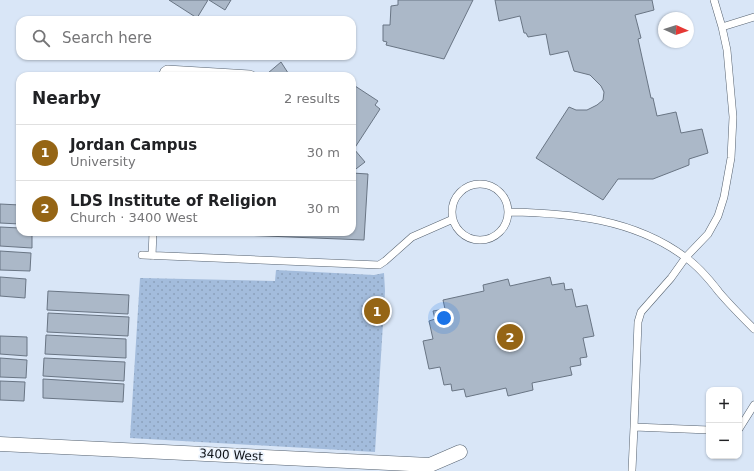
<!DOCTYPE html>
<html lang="en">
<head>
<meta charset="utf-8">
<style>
  body { margin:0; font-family:"DejaVu Sans",sans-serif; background:#f6f6f6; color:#202124 }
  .controls { position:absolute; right:12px; bottom:12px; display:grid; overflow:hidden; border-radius:8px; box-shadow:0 1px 3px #0004 }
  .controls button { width:36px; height:36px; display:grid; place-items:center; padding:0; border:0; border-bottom:1px solid #e0e0e0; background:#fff; color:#202124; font:20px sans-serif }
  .compass { position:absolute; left:658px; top:12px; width:36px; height:36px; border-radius:50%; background:#fff; box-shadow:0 1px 3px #0004; rotate:93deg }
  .you { position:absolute; left:444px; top:318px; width:14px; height:14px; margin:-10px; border:3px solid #fff; border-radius:50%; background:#1a73e8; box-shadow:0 0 0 6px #1a73e833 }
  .badge { display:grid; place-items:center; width:26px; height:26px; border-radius:50%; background:#956515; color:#fff; font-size:13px; font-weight:700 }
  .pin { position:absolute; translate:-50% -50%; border:2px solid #fff; box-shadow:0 1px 4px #0006 }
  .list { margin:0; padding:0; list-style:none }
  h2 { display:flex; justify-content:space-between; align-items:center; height:52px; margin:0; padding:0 16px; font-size:17px }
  h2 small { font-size:13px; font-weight:400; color:#757577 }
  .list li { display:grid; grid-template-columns:26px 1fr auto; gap:12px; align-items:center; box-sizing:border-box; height:56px; padding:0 16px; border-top:1px solid #e0e0e0 }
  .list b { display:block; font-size:15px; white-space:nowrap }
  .list p { margin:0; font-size:13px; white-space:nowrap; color:#757577 }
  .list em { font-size:13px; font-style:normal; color:#757577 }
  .icon { flex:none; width:22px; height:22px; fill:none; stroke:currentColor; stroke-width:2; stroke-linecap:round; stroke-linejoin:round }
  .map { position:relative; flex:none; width:754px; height:471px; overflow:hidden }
  .search { position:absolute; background:#fff; box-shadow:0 1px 3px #0004; left:16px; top:16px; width:340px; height:44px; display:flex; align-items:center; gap:10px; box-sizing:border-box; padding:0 14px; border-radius:12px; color:#757577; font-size:15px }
  .panel { position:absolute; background:#fff; box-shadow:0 1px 3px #0004; left:16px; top:72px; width:340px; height:164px; border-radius:12px }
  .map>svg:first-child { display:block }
  .park { fill:url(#park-dots) }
  .building { fill:#abb8c8; stroke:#697584 }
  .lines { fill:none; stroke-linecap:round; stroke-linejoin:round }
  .lane-casing { stroke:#55616f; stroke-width:8 }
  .street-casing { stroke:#55616f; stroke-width:15 }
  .lane { stroke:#fff; stroke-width:7 }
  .street { stroke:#fff; stroke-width:14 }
  .labels { text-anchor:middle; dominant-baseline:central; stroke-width:3.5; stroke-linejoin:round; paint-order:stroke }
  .street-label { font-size:12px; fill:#0c1016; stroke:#ebf3fd }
</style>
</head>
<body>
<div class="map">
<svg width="754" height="471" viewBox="0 0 754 471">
  <defs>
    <pattern id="park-dots" width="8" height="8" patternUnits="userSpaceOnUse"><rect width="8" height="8" fill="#a3bcdc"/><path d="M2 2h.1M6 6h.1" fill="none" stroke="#8ba1bc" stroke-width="1.8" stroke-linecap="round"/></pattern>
  </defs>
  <rect width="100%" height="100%" fill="#d9e6f7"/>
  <!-- park -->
  <path class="park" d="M276 270 374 275 384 273 385 291 375 452 130 438 140 278 275 281Z"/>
  <!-- building -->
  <path class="building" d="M169 0H208L197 18Z
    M209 0H231L225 10Z
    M398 0H473L444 59 386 45 387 42 383 41V25H390L391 6 398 5Z
    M495 0H652L654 10 635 15 641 38 638 39 651 98H653L657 116 676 112 681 133 702 129 708 153 689 159V165L653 179H618L603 200 536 158 569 107 576 110H587L597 105 603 100 604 92 601 86 590 75 574 71 568 51 550 55 546 34 528 37 526 33H524L520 16 499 21Z
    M281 62 290 76H264L268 73Z
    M352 84 378 101 375 105 380 109 354 149 365 162 352 172Z
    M352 173 368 174 364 240 168 232H352Z
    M0 204 20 205V224L0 223Z
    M0 227 20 228V232H32V248L0 246Z
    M0 251 31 253 30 271 0 270Z
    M0 277 26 279 25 298 0 296Z
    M550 277 552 285 564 283 565 290 572 289 576 307 587 305 594 336 583 338 587 357 580 358 581 365 570 367 572 375 532 383 533 390 508 396 506 388 466 397 464 389 452 391 451 384 444 385 440 367 429 369 423 341 433 339 429 321 435 319 433 311 445 309 443 300 484 291 483 285 508 279 510 286Z
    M48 291 129 295 128 314 47 310Z
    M48 313 129 317 128 336 47 332Z
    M46 335 126 339V358L45 354Z
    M0 336 27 337V356L0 354Z
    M0 358 27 360 26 378 0 377Z
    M44 358 125 362 124 381 43 376Z
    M43 379 124 384 123 402 43 398Z
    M0 381 25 382 24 401 0 400Z"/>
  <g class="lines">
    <!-- lane casing -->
    <g class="lane-casing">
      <path id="lane" d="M722 27 754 17
        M162 76 164 71 167 69 250 74 254 76
        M452 212a28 28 0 1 1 56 0a28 28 0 1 1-56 0Z
        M509 212C570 213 634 219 685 257 698 266 709 279 719 292 730 305 742 317 754 329
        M142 255 379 265 385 261 412 237 453 219
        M152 256 153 232
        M739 429 754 405
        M709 430 634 427 638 322 641 312 671 278 686 257 708 234 718 216 724 197 731 158 733 117 727 50 722 27 714 0
        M632 470 634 427"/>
    </g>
    <!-- street casing -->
    <g class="street-casing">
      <path id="street" d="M0 444 430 465 460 452"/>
    </g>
    <!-- lane -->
    <use href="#lane" class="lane"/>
    <!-- street -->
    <use href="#street" class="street"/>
  </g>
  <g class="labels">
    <!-- street labels -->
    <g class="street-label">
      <text transform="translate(231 455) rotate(3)">3400 West</text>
    </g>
  </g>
</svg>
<div class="controls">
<button>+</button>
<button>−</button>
</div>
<svg class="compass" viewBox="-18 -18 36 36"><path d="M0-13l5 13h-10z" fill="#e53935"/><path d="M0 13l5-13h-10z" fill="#757577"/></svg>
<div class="you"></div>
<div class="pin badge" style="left:377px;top:311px">1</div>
<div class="pin badge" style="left:510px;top:337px">2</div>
<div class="search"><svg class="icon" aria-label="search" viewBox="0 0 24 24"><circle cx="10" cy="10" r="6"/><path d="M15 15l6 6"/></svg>Search here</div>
<section class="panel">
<h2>Nearby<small>2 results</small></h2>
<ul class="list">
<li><span class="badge">1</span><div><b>Jordan Campus</b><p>University</p></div><em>30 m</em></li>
<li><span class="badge">2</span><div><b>LDS Institute of Religion</b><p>Church · 3400 West</p></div><em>30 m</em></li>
</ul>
</section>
</div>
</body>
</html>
